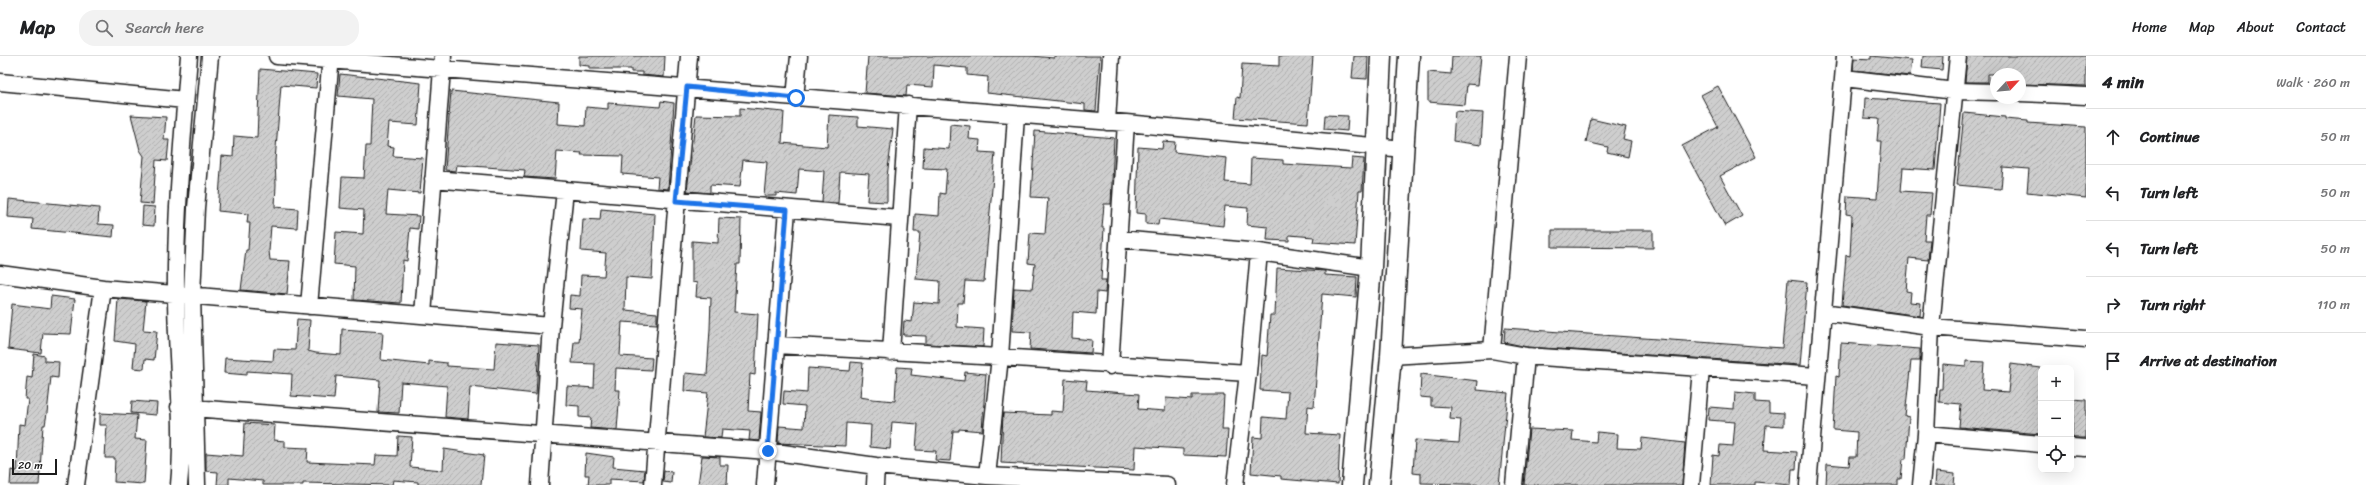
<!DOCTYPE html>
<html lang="en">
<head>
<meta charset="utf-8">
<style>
  body { margin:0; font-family:Sriracha,sans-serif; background:#f2f2f2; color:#202124 }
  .controls { position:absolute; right:12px; bottom:12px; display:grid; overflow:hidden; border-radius:8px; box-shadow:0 4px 16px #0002 }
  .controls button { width:36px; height:36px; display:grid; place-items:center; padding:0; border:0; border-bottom:1px solid #e0e0e0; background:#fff; color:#202124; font:20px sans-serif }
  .compass { position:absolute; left:1990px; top:12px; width:36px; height:36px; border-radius:50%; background:#fff; box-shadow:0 4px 16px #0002; rotate:64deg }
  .scale { position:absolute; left:12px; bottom:10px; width:45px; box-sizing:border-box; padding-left:4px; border:2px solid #1c1c1c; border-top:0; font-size:11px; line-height:14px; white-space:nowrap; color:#1c1c1c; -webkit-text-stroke:3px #fff; paint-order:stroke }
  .stop { position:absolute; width:12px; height:12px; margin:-9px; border:3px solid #1a73e8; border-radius:50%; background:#fff }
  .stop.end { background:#1a73e8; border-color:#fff; box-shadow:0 1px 4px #0008 }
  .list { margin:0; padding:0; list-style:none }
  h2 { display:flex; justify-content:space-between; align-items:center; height:52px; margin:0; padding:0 16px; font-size:17px }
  h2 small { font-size:13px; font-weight:400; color:#757577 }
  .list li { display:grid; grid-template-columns:26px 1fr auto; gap:12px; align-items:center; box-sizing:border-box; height:56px; padding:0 16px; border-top:1px solid #e0e0e0 }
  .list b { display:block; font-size:15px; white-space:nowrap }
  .list em { font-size:13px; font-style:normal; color:#757577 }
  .icon { flex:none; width:22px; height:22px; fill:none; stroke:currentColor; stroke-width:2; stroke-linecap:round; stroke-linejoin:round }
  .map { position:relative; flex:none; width:2086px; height:429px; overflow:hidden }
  header { display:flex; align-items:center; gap:24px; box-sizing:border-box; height:56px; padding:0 20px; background:#fff; border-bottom:1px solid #e0e0e0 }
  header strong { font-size:19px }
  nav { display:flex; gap:22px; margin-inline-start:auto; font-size:14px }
  .search { width:280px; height:36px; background:#f2f2f2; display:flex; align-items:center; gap:10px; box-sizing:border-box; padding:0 14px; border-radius:16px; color:#757577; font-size:15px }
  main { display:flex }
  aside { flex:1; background:#fff }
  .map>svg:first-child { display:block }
  .building { fill:url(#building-hatch); stroke:#1c1c1c }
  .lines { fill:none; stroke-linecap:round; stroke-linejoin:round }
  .minor-casing { stroke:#1c1c1c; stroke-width:19 }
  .major-casing { stroke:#1c1c1c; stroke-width:23 }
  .minor { stroke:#fff; stroke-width:16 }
  .major { stroke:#fff; stroke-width:20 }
  .route { stroke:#1a73e8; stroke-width:5 }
</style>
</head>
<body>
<header>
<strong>Map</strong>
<div class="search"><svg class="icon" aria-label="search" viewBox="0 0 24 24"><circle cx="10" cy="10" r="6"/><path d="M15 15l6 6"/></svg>Search here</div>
<nav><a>Home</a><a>Map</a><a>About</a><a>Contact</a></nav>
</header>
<main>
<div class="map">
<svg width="2086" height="429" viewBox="0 0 2086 429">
  <defs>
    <pattern id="building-hatch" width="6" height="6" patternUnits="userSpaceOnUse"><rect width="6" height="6" fill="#cecece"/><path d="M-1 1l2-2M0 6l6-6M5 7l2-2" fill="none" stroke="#b0b0b0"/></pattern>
  </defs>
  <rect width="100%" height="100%" fill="#fff"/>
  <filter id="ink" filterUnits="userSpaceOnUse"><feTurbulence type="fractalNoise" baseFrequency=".025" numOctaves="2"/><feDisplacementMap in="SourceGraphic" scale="8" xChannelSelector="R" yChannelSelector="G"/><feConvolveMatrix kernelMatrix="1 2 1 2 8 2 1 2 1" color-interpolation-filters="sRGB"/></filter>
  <g filter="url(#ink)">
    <!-- building -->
    <path class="building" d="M579 0H665L664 21 642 19V16H631V13H589V10L579 9Z
      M868 0H1031L1054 2V0H1100L1096 55 1085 54V48L987 37 988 21 967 19V12L934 9 933 31 907 29 906 40 865 37Z
      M1279 0H1313L1308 67 1235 62 1237 41 1240 42 1242 8 1279 10Z
      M1354 0H1368L1367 23 1352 22Z
      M1452 0H1481L1478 29 1467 28 1465 49 1428 46V16L1451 18Z
      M1871 0 1912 4 1910 20 1853 14 1854 2 1871 3Z
      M1923 0H1943L1942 14 1922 12Z
      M1967 0H2086V30L2020 28V18H1988V26H1965Z
      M260 13 317 18 316 32 281 29 275 105 276 128 275 151 298 153 297 172 271 170 269 195 270 204 290 205 287 238 241 234 246 194H248L250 167H247L248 158 218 155 222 100 233 101 234 80 257 82Z
      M340 18 421 27 418 69 389 67 387 90 394 91 393 100 423 102 420 137 388 134 386 158 419 160 418 173 410 172 407 205 403 204 401 247 354 244 355 210 334 208 336 176 363 178 364 154 340 152 342 121 364 122 366 90H370L371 65 372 43 338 40Z
      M1718 30 1756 101 1720 120 1742 160 1725 170 1682 90 1718 71 1701 39Z
      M451 35 559 46 558 68 585 70 586 51 608 53V47L660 51 661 45 674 47 668 133 657 132 658 121 622 118 623 100 581 99 582 97 557 95 555 123 524 121 525 114 486 111 457 109 456 115 445 114Z
      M1865 42 1940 47 1935 114 1903 112 1901 135 1932 137 1930 159H1926L1924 184H1930L1928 204 1909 202 1906 235 1911 236 1910 246 1921 247 1920 260 1842 249 1846 199 1850 200 1852 159 1846 158 1847 140 1877 142 1881 85H1877L1879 63 1864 62Z
      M740 52 784 56 782 87 827 91 829 59 858 61V70L893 73 887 121V146L867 145 869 118 840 116 838 147 822 146 824 115 799 113 797 139 776 137V140H764L767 106 743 104 740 131 710 129V137L687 135 696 59 740 60Z
      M1455 55 1483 57 1481 89 1453 85Z
      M1964 57 2005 61V63L2028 65V67L2086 71V142L2027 136 2029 113 2003 111 2001 133 1957 129Z
      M131 59 166 61 164 84H169L167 105 156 104 153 148 140 147 144 100 140 94Z
      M1325 59 1348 60 1347 75 1324 73Z
      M1591 63 1626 71 1623 83 1631 85 1628 101 1607 96 1608 91 1586 86Z
      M950 68 970 70 969 83 980 84 979 96 995 97 984 226 965 225 963 247H958L957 271 984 273 983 291 926 288V280L903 279 904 265 912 266 914 246 939 248 940 225 916 223 920 176H914L915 158 939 160 940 137 945 138 947 113 923 112 924 91 949 93Z
      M1035 75 1114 82 1111 148H1104L1102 172H1104L1101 224H1106L1105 237 1097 236 1096 258 1073 256 1072 282 1092 284 1091 297 1030 293 1031 276 1012 275 1014 232 1032 233 1035 208 1028 207 1030 177 1045 178 1048 142 1031 141Z
      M1163 85 1175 86 1174 96 1227 102 1225 126 1250 128 1251 102 1283 104V108L1351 112 1352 102 1364 103 1362 135H1359L1355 189 1313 186 1314 181 1289 179V185L1267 184 1268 171 1247 169 1248 152 1225 150 1223 170 1159 163 1158 169 1146 168V158L1136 157 1138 91 1162 93Z
      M9 143 99 152 98 168 114 169 113 181 32 173 33 163 8 161Z
      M143 150 155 151 154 170 142 169Z
      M601 153 655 158 652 223 626 221 625 254 657 257V268L622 266 620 300 652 302 651 314 616 312 615 334H620L617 374 590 372 591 362 579 361V350L566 349 567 330 594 332 595 308 572 307 574 286H579L582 253 569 252 570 239 580 240 581 219 604 220 606 197 581 195 583 163 600 164Z
      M719 162 741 163 740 208H737L734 256 758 258 755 319 750 318 748 355 761 356 759 385 749 384 750 375 722 373 721 382 703 381 708 337 684 335 685 317 707 319 710 273 711 242 696 241 697 227 692 226V185L718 187Z
      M1552 174H1653V192L1552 191Z
      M1277 212 1325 215V219L1357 221 1356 241 1322 238 1314 351 1308 350 1306 377 1340 379 1338 428 1281 423V420L1251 417 1253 381 1262 382 1263 361 1286 363 1288 336 1260 334 1262 299 1267 300 1270 259H1275Z
      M1788 224 1807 226 1800 309 1527 291 1504 286 1505 272 1782 292Z
      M51 240 75 243 71 278 43 277 41 297 8 293 12 248 50 253Z
      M118 243 146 245 143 274 157 275 154 304 145 303 144 313 133 312 135 288 115 285Z
      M297 263 310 264 308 295 316 297 341 299 342 273 383 276 381 304 429 309V305L447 307V310L494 313 496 286 539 289 536 338 470 331 468 363 445 361 447 330 401 326 399 357 378 356 380 324 336 320 334 343 291 340 292 318 247 315V319L224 317 225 302 273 305 274 293 295 294Z
      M1841 287 1920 293V305H1911L1905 360 1909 361 1906 403H1903L1901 423H1898V429H1826L1827 408 1849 410 1850 401H1856L1857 376 1833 374 1836 320 1839 321Z
      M34 298 45 300V305L59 306 58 322 51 321 47 357 45 369H43L39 429H10L11 414 17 415 19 368 25 369 28 343H25L27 321 32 322Z
      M1966 305 1984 306 1982 334 2008 336 2011 308 2041 312V378L1959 371 1961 348 1939 346 1940 333H1942L1943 308 1966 310Z
      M851 306 863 307 860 341 872 343 895 345 897 311 912 312 911 319 964 325 965 316 986 318 982 375 959 373V375H953L950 405 935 404 936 395 916 394 918 368 892 366 890 393 870 391 871 369 846 367 845 390 778 387 779 370 804 372 805 350 783 348 784 335 807 337 808 312 850 315Z
      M1421 318 1478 325 1477 334 1508 337 1499 429 1421 427V418L1413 417 1415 384 1459 387 1461 364 1450 363 1451 351 1431 350V342L1420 341Z
      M1065 323 1087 325 1086 334 1139 338 1138 353 1165 355 1166 342 1192 344V339H1224L1222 374H1228L1226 401 1183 399V393L1135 390 1134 414 1001 407 1003 357 1051 359V355L1063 356Z
      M1735 336 1755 338V346L1769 347V356L1784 357V370L1766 369 1764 394 1797 396 1796 413H1792L1791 429 1755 426V429H1711L1713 399 1719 400 1720 389 1733 390 1735 366 1708 364 1709 351 1734 353Z
      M2071 343 2086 344V382H2072L2073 358H2071Z
      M132 345 157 347 156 359 131 357Z
      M100 357 137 359 135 383 147 384 144 428 114 426 115 402H105L107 369H100Z
      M245 367 275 369 274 384 285 385V391L308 392 307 406 375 409 376 399 397 400 398 380 412 381 410 411 443 414 444 393 484 399 481 429H418V426L393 424 392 429 303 427V429H263V425L229 422V429H217L218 416 206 415V397L243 400Z
      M1529 373 1573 375 1572 384 1596 386 1597 376 1618 378 1617 392 1641 393 1642 382 1685 387 1682 429H1524Z
      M586 397 614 401 613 411 645 414 644 425 609 423V429H588L589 419H585Z
      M702 400 720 401V409H728L727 429H698Z
      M664 415 672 416 671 427 663 426Z
      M1936 416 1955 418 1954 429H1935Z"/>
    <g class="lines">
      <!-- minor casing -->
      <g class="minor-casing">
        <path id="minor" d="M277 0 1126 67 1404 93
          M1844 22 1955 35 1996 36
          M0 26 185 44
          M2020 37 2086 40
          M795 42 799 0
          M1107 66 1111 0
          M433 123 899 162
          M1120 183 1259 196 1371 212
          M0 218 103 232 551 270
          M309 250 331 0
          M1823 256 1931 271 2086 283
          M423 259 443 0
          M776 289 1000 301 1248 317
          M1492 294 1518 0
          M891 296 908 49
          M1391 300 1492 294 1526 300 1817 320
          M1110 310 1126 67
          M179 351 768 395 876 410 987 420 1167 429
          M1926 378 2041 388
          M2071 391 2086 392
          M987 420 1000 301 1016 59
          M76 429 103 232
          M179 429C185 366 176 302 176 239 175 159 183 79 189 0
          M197 429 192 239 196 152 210 0
          M540 429 551 270 565 134
          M653 429 689 0
          M765 429 787 154
          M875 429 876 410
          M1235 429 1248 317 1259 196
          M1514 429 1526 300
          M1691 429 1701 313
          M1808 429 1845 0
          M1921 429 1926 378 1931 271 1958 0"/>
      </g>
      <!-- major casing -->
      <g class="major-casing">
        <path id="major" d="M1352 429 1371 212 1381 0
          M1379 429 1391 300 1409 0"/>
      </g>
      <!-- minor -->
      <use href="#minor" class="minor"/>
      <!-- major -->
      <use href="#major" class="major"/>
    </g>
  </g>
  <g class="lines" filter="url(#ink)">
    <!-- route -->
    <path class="route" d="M768 395 787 154 676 145 687 31 796 42"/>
  </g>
</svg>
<div class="controls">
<button>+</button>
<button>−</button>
<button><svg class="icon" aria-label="locate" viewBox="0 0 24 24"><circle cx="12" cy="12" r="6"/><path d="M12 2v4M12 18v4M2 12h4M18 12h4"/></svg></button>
</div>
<svg class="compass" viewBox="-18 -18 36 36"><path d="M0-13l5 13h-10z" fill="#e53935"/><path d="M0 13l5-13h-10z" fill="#757577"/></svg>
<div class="scale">20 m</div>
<div class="stop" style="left:796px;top:42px"></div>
<div class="stop end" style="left:768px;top:395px"></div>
</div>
<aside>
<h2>4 min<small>Walk · 260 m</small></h2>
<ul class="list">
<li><svg class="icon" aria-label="ahead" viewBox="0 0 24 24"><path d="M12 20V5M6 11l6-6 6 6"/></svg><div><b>Continue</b></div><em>50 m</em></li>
<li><svg class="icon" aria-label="left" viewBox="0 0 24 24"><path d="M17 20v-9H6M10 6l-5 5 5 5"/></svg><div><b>Turn left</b></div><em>50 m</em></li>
<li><svg class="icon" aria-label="left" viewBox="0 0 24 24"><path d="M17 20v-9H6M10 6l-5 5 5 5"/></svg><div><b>Turn left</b></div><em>50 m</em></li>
<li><svg class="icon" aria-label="right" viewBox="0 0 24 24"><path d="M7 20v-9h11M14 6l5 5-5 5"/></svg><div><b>Turn right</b></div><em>110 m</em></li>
<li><svg class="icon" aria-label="arrive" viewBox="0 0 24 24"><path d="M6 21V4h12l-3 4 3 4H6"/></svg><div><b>Arrive at destination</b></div></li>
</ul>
</aside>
</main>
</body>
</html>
